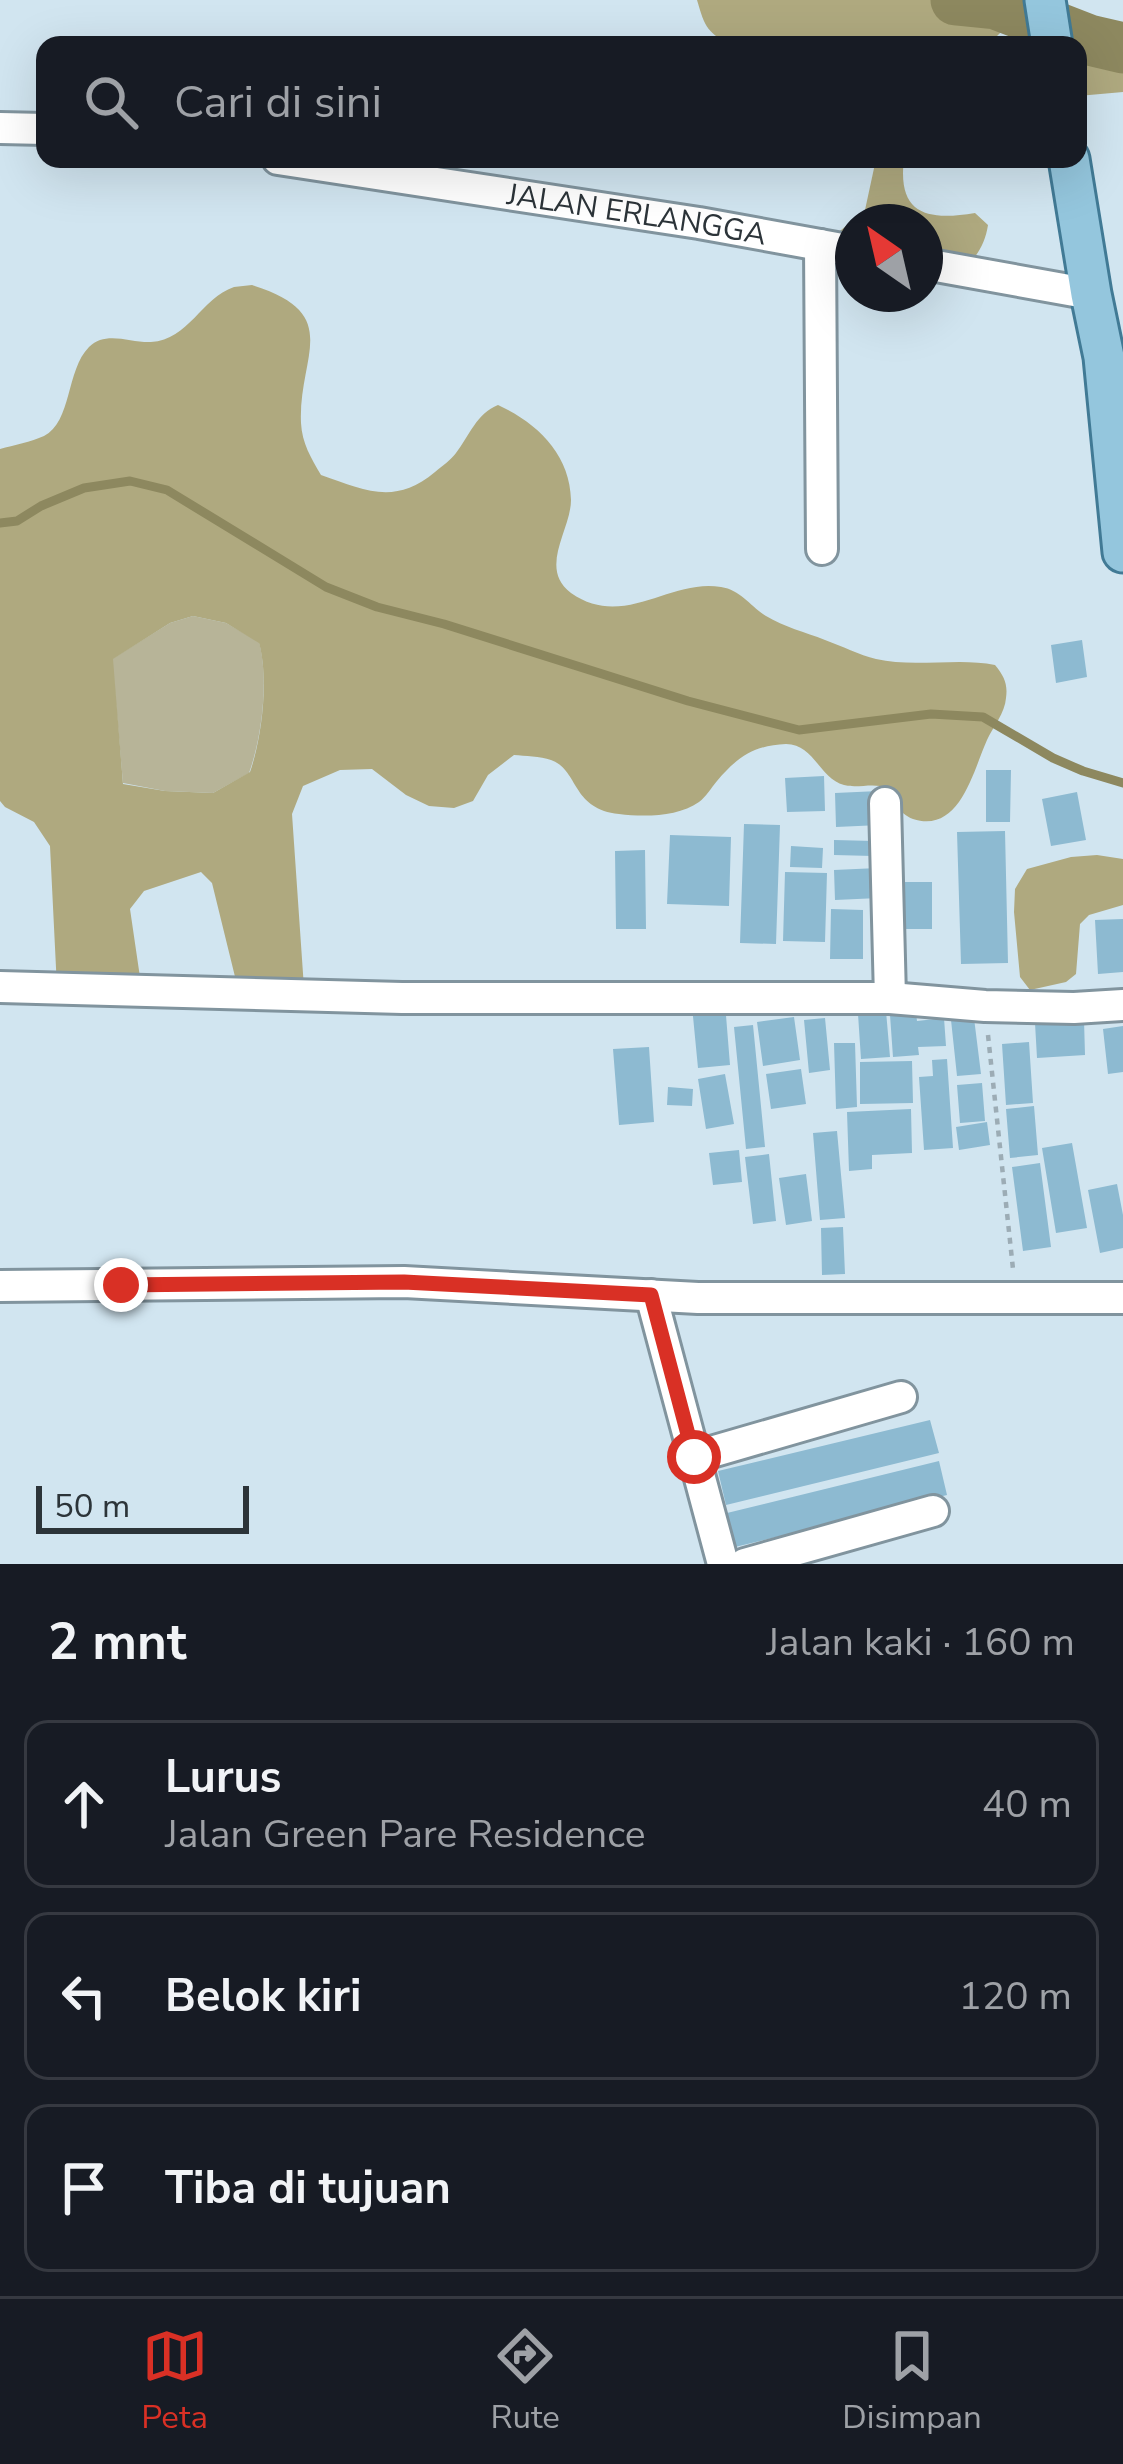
<!DOCTYPE html>
<html lang="id">
<head>
<meta charset="utf-8">
<style>
  body { margin:0; font-family:"Nunito Sans",sans-serif; background:#20242c; color:#f1f3f6 }
  .compass { position:absolute; left:835px; top:204px; width:108px; height:108px; border-radius:50%; background:#171b24; box-shadow:0 12px 48px #0002; rotate:326deg }
  .scale { position:absolute; left:36px; bottom:30px; width:213px; box-sizing:border-box; padding-left:12px; border:6px solid #2c3439; border-top:0; font-size:33px; line-height:42px; white-space:nowrap; color:#2c3439; -webkit-text-stroke:9px #d1e5f0; paint-order:stroke }
  .stop { position:absolute; width:36px; height:36px; margin:-27px; border:9px solid #d93025; border-radius:50%; background:#fff }
  .stop.end { background:#d93025; border-color:#fff; box-shadow:0 3px 12px #0008 }
  .list { margin:0; padding:0; list-style:none }
  h2 { display:flex; justify-content:space-between; align-items:center; height:156px; margin:0; padding:0 48px; font-size:51px }
  h2 small { font-size:39px; font-weight:400; color:#9ea1a6 }
  .list li { display:grid; grid-template-columns:78px 1fr auto; gap:36px; align-items:center; box-sizing:border-box; height:168px; margin:0 24px 24px; padding:0 24px; border:3px solid #363941; border-radius:24px }
  .list b { display:block; font-size:45px; white-space:nowrap }
  .list p { margin:0; font-size:39px; white-space:nowrap; color:#9ea1a6 }
  .list em { font-size:39px; font-style:normal; color:#9ea1a6 }
  .icon { flex:none; width:66px; height:66px; fill:none; stroke:currentColor; stroke-width:2; stroke-linecap:round; stroke-linejoin:round }
  .map { position:relative; flex:none; width:1123px; height:1564px; overflow:hidden }
  .search { position:absolute; background:#171b24; box-shadow:0 12px 48px #0002; left:36px; right:36px; top:36px; height:132px; display:flex; align-items:center; gap:30px; box-sizing:border-box; padding:0 42px; border-radius:24px; color:#9ea1a6; font-size:45px }
  .sheet { height:732px; background:#171b24 }
  nav { display:flex; justify-content:space-around; align-items:center; box-sizing:border-box; height:168px; border-top:3px solid #363941; background:#171b24; font-size:33px; color:#9ea1a6 }
  nav a { display:grid; justify-items:center; gap:6px }
  nav .on { color:#d93025 }
  .map>svg:first-child { display:block }
  .green { fill:#b7b498 }
  .forest { fill:#afa97f; fill-rule:evenodd }
  .lines { fill:none; stroke-linecap:round; stroke-linejoin:round }
  .stream { stroke:#8d885f; stroke-width:9 }
  .river { stroke:#8d885f; stroke-width:51 }
  .building { fill:#8dbad1 }
  .minor-casing { stroke:#81949e; stroke-width:36 }
  .major-casing { stroke:#417a95; stroke-width:45 }
  .path { stroke:#9cacb5; stroke-width:4.5; stroke-dasharray:6 6; stroke-linecap:butt }
  .minor { stroke:#fff; stroke-width:30 }
  .major { stroke:#94c6dd; stroke-width:39 }
  .route { stroke:#d93025; stroke-width:15 }
  .labels { text-anchor:middle; dominant-baseline:central; stroke-width:9; stroke-linejoin:round; paint-order:stroke }
  .street-label { font-size:30px; fill:#2c3439; stroke:#d1e5f0 }
</style>
</head>
<body>
<div class="map">
<svg width="1123" height="1564" viewBox="0 0 1123 1564">
  <rect width="100%" height="100%" fill="#d1e5f0"/>
  <!-- green -->
  <path class="green" d="M193 616 226 623 259 642C269 679 262 737 249 773L213 793 165 791 123 783 112 659 170 623Z"/>
  <!-- forest -->
  <path class="forest" d="M697 0H1045L1048 15C1072 25 1096 36 1123 31V92L1078 96V45H1052L1033 22 1002 31 988 45H734C707 34 705 27 697 0Z
    M876 159H904C897 215 928 221 975 213L988 225C985 245 976 257 963 271L925 264V222H853V251L834 236 865 210Z
    M252 285C345 314 298 355 301 423 302 443 311 458 321 475 365 490 394 506 435 472 442 466 451 460 456 453 469 436 477 413 498 405 537 423 570 454 571 500 571 530 538 568 571 593 624 630 670 578 721 587 741 590 750 606 766 616 784 627 805 632 825 640 842 646 859 655 876 659 914 668 959 657 995 665 1004 676 1008 684 1006 698 1005 713 993 727 987 740 973 771 960 834 913 819 899 814 890 796 880 786 869 784 855 788 844 785 819 778 814 744 786 744 755 745 737 757 717 781 711 788 706 797 699 802 678 817 644 817 619 814 571 809 579 770 551 760 540 756 525 756 514 755L488 775 473 801 454 808 429 806 406 795 372 769 340 770 303 786 292 814 304 988 239 993 212 883 201 872 144 891 130 909 142 991 57 988 50 846 34 822 5 807 0 801V449C14 445 31 442 44 436 72 422 66 370 89 347 106 330 130 343 151 342 189 340 201 298 234 287 240 286 246 286 252 285ZM193 616 226 623 259 643C269 679 262 737 250 772L213 793 165 791 123 784 113 659 170 623Z
    M1097 855 1123 859V905L1089 915 1080 924 1076 974 1066 982 1030 990 1020 977 1014 912 1015 889 1027 869 1071 857Z"/>
  <g class="lines">
    <!-- stream -->
    <path class="stream" d="M0 523 17 521 41 506 84 488 130 481 167 490 326 587 377 607 444 624 688 701 799 730 931 714 983 717 1053 758 1083 771 1123 783"/>
    <!-- river -->
    <path class="river" d="M956 0 996 4 1089 40 1123 48"/>
  </g>
  <!-- building -->
  <path class="building" d="M1082 640 1087 677 1056 683 1051 645Z
    M986 770H1011L1010 822H986Z
    M824 776 825 811 787 812 785 778Z
    M879 791 880 825 836 827 835 793Z
    M1077 792 1086 840 1051 846 1042 799Z
    M744 824 780 825 776 944 740 943Z
    M1005 831 1008 963 961 964 957 832Z
    M670 835 731 837 729 906 667 904Z
    M834 840 874 841 873 856 834 855Z
    M791 846 823 848 822 868 790 867Z
    M645 850 646 929H616L615 851Z
    M878 868 879 898 835 900 834 870Z
    M785 872 827 873 825 942 783 941Z
    M904 882H932V929H903Z
    M831 909 863 910V959H830Z
    M1123 919V972L1098 974 1095 920Z
    M725 1003 730 1065 698 1068 692 1006Z
    M886 1011 890 1057 861 1059 858 1014Z
    M916 1013 917 1021 944 1018 946 1046 918 1047 919 1055 893 1057 890 1015Z
    M794 1017 800 1060 763 1066 757 1022Z
    M825 1018 830 1070 809 1073 804 1020Z
    M974 1018 981 1074 957 1076 951 1020Z
    M1084 1020 1085 1055 1037 1058 1035 1023Z
    M753 1025 765 1147 746 1149 734 1027Z
    M1123 1026V1072L1108 1074 1103 1029Z
    M1029 1042 1033 1103 1006 1105 1002 1044Z
    M834 1043H855L857 1107 836 1109Z
    M649 1047 654 1122 619 1125 613 1049Z
    M947 1059 953 1148 924 1150 919 1077 933 1076 932 1060Z
    M912 1061 913 1103 860 1104V1062Z
    M801 1069 806 1104 771 1109 766 1074Z
    M725 1074 734 1124 706 1129 698 1079Z
    M982 1083 985 1121 960 1123 957 1085Z
    M668 1087 693 1089 692 1106 667 1105Z
    M1034 1106 1038 1155 1010 1158 1006 1109Z
    M911 1109 912 1153 872 1155V1169L849 1171 847 1112Z
    M987 1122 990 1145 959 1150 956 1127Z
    M837 1131 845 1218 820 1220 813 1133Z
    M1072 1143 1087 1228 1056 1233 1042 1148Z
    M739 1150 742 1182 713 1185 709 1153Z
    M769 1154 776 1221 753 1224 745 1157Z
    M1040 1163 1051 1247 1023 1251 1012 1167Z
    M806 1174 812 1221 786 1225 779 1178Z
    M1117 1184 1123 1215V1248L1100 1253 1088 1190Z
    M843 1227 845 1274 822 1275 821 1228Z
    M930 1420 939 1453 726 1505 718 1471Z
    M939 1461 947 1495 735 1547 727 1513Z"/>
  <g class="lines">
    <!-- minor casing -->
    <g class="minor-casing">
      <g id="minor">
        <path d="M0 128 45 129"/>
        <path id="s1" d="M278 159 699 223 853 251"/>
        <path d="M820 245 822 549"/>
        <path d="M925 264 1091 294"/>
        <path d="M885 803 890 998"/>
        <path d="M0 987 402 998H890L985 1006 1074 1008 1123 1005"/>
        <path d="M0 1286 404 1282 698 1298H1123"/>
        <path d="M651 1295 723 1564"/>
        <path d="M694 1457 901 1397"/>
        <path d="M745 1564 933 1511"/>
      </g>
    </g>
    <!-- major casing -->
    <g class="major-casing">
      <path id="major" d="M1045 0 1052 45
        M1069 159 1091 294 1104 357 1123 552"/>
    </g>
    <!-- path -->
    <path class="path" d="M988 1035 1013 1269"/>
    <!-- minor -->
    <use href="#minor" class="minor"/>
    <!-- major -->
    <use href="#major" class="major"/>
  </g>
  <g class="lines">
    <!-- route -->
    <path class="route" d="M121 1285 404 1282 651 1295 694 1457"/>
  </g>
  <g class="labels">
    <!-- street labels -->
    <g class="street-label">
      <text stroke="none"><textPath href="#s1" startOffset="363">JALAN ERLANGGA</textPath></text>
    </g>
  </g>
</svg>
<svg class="compass" viewBox="-18 -18 36 36"><path d="M0-13l5 13h-10z" fill="#e53935"/><path d="M0 13l5-13h-10z" fill="#9ea1a6"/></svg>
<div class="scale">50 m</div>
<div class="stop" style="left:694px;top:1457px"></div>
<div class="stop end" style="left:121px;top:1285px"></div>
<div class="search"><svg class="icon" aria-label="search" viewBox="0 0 24 24"><circle cx="10" cy="10" r="6"/><path d="M15 15l6 6"/></svg>Cari di sini</div>
</div>
<section class="sheet">
<h2>2 mnt<small>Jalan kaki · 160 m</small></h2>
<ul class="list">
<li><svg class="icon" aria-label="ahead" viewBox="0 0 24 24"><path d="M12 20V5M6 11l6-6 6 6"/></svg><div><b>Lurus</b><p>Jalan Green Pare Residence</p></div><em>40 m</em></li>
<li><svg class="icon" aria-label="left" viewBox="0 0 24 24"><path d="M17 20v-9H6M10 6l-5 5 5 5"/></svg><div><b>Belok kiri</b></div><em>120 m</em></li>
<li><svg class="icon" aria-label="arrive" viewBox="0 0 24 24"><path d="M6 21V4h12l-3 4 3 4H6"/></svg><div><b>Tiba di tujuan</b></div></li>
</ul>
</section>
<nav>
<a class="on"><svg class="icon" aria-label="map" viewBox="0 0 24 24"><path d="M3 6l6-2 6 2 6-2v14l-6 2-6-2-6 2zM9 4v14M15 6v14"/></svg>Peta</a>
<a><svg class="icon" aria-label="directions" viewBox="0 0 24 24"><path d="M12 3l9 9-9 9-9-9zM9 14v-3h6M13 9l2 2-2 2"/></svg>Rute</a>
<a><svg class="icon" aria-label="saved" viewBox="0 0 24 24"><path d="M7 4h10v16l-5-4-5 4z"/></svg>Disimpan</a>
</nav>
</body>
</html>
